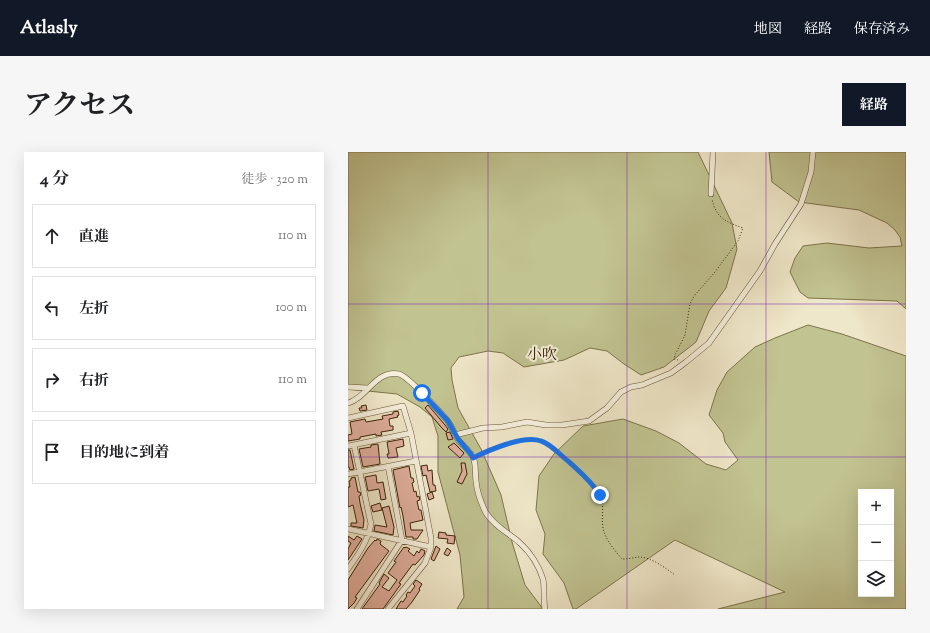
<!DOCTYPE html>
<html lang="ja">
<head>
<meta charset="utf-8">
<style>
  body { margin:0; font-family:"Sorts Mill Goudy","Noto Serif JP",serif; background:#f6f6f6; color:#202124 }
  .controls { position:absolute; right:12px; bottom:12px; display:grid; overflow:hidden; border-radius:0px; box-shadow:0 4px 16px #0002 }
  .controls button { width:36px; height:36px; display:grid; place-items:center; padding:0; border:0; border-bottom:1px solid #e0e0e0; background:#fff; color:#202124; font:20px sans-serif }
  .stop { position:absolute; width:12px; height:12px; margin:-9px; border:3px solid #1a73e8; border-radius:50%; background:#fff }
  .stop.end { background:#1a73e8; border-color:#fff; box-shadow:0 1px 4px #0008 }
  .list { margin:0; padding:0; list-style:none }
  h2 { display:flex; justify-content:space-between; align-items:center; height:52px; margin:0; padding:0 16px; font-size:17px }
  h2 small { font-size:13px; font-weight:400; color:#757577 }
  .list li { display:grid; grid-template-columns:26px 1fr auto; gap:12px; align-items:center; box-sizing:border-box; height:64px; margin:0 8px 8px; padding:0 8px; border:1px solid #e0e0e0; border-radius:0px }
  .list b { display:block; font-size:15px; white-space:nowrap }
  .list em { font-size:13px; font-style:normal; color:#757577 }
  .icon { flex:none; width:22px; height:22px; fill:none; stroke:currentColor; stroke-width:2; stroke-linecap:round; stroke-linejoin:round }
  .map { position:relative; flex:none; width:558px; height:457px; overflow:hidden; border-radius:0px }
  header { display:flex; align-items:center; gap:24px; box-sizing:border-box; height:56px; padding:0 20px; background:#111827; color:#fff }
  header strong { font-size:19px }
  nav { display:flex; gap:22px; margin-inline-start:auto; font-size:14px }
  .intro { display:flex; align-items:center; justify-content:space-between; box-sizing:border-box; height:96px; padding:0 24px }
  h1 { margin:0; font-size:28px }
  .button { padding:10px 18px; border-radius:0px; background:#111827; color:#fff; font-size:14px; font-weight:700 }
  main { display:flex; gap:24px; padding:0 24px }
  aside { flex:1; background:#fff; border-radius:0px; box-shadow:0 4px 16px #0002 }
  .map>svg:first-child { display:block }
  .green { fill:#c1c391; stroke:#7e734a; fill-rule:evenodd }
  .building { fill:#e0ae9d; stroke:#3a2304 }
  .lines { fill:none; stroke-linecap:round; stroke-linejoin:round }
  .minor-casing { stroke:#675435; stroke-width:6 }
  .path { stroke:#3a2304; stroke-width:1; stroke-dasharray:1 2; stroke-linecap:butt }
  .minor { stroke:#f5efdc; stroke-width:5 }
  .route { stroke:#1a73e8; stroke-width:5 }
  .grid { fill:none; stroke:#7b2cbf; stroke-width:1; stroke-opacity:0.55 }
  .labels { text-anchor:middle; dominant-baseline:central; stroke-width:4; stroke-linejoin:round; paint-order:stroke }
  .neighbourhood-label { font-size:15px; fill:#3a2304; stroke:#f5efdc }
</style>
</head>
<body>
<header>
<strong>Atlasly</strong>
<nav><a>地図</a><a>経路</a><a>保存済み</a></nav>
</header>
<div class="intro"><h1>アクセス</h1><a class="button">経路</a></div>
<main>
<aside>
<h2>4 分<small>徒歩 · 320 m</small></h2>
<ul class="list">
<li><svg class="icon" aria-label="ahead" viewBox="0 0 24 24"><path d="M12 20V5M6 11l6-6 6 6"/></svg><div><b>直進</b></div><em>110 m</em></li>
<li><svg class="icon" aria-label="left" viewBox="0 0 24 24"><path d="M17 20v-9H6M10 6l-5 5 5 5"/></svg><div><b>左折</b></div><em>100 m</em></li>
<li><svg class="icon" aria-label="right" viewBox="0 0 24 24"><path d="M7 20v-9h11M14 6l5 5-5 5"/></svg><div><b>右折</b></div><em>110 m</em></li>
<li><svg class="icon" aria-label="arrive" viewBox="0 0 24 24"><path d="M6 21V4h12l-3 4 3 4H6"/></svg><div><b>目的地に到着</b></div></li>
</ul>
</aside>
<div class="map">
<svg width="558" height="457" viewBox="0 0 558 457">
  <rect width="100%" height="100%" fill="#efe7c9"/>
  <filter id="stains"><feTurbulence type="fractalNoise" baseFrequency=".005" numOctaves="4"/><feColorMatrix values="0 0 0 0 .2 0 0 0 0 .09 0 0 0 0 .02 0 0 0 .5 -.17"/></filter>
  <radialGradient id="worn" r=".72"><stop offset=".6" stop-color="#630" stop-opacity="0"/><stop offset="1" stop-color="#630" stop-opacity=".3"/></radialGradient>
  <!-- green -->
  <path class="green" d="M0 0H350L384 71 389 97 378 136 361 159 348 190 316 215 293 223 276 212 259 199 242 196 216 208 176 215 155 201 140 199 111 205 103 216 104 228 110 256 133 297 153 343 164 390 177 433 195 457H109L116 445 112 403 90 320V284L84 265 72 255 49 242 0 237Z
    M421 0H558V157L549 149 460 146 452 140 442 120 447 106 455 94 479 91 521 96 554 94 552 85 547 78 539 71 511 58 451 50 424 30Z
    M460 173 494 182 558 204V457H370L437 440 327 388 228 457H225L216 431 195 402 197 382 188 358 191 324 206 302 235 274 275 267 308 279 331 291 358 312 378 318 390 308 377 290 375 281 361 263 369 238 379 220 407 195 427 186ZM513 340H543V442H513Z"/>
  <!-- building -->
  <path class="building" d="M18 253 19 258 12 259 11 256H14L13 254Z
    M80 253 97 273 100 277 98 280 93 275 77 256Z
    M50 259 51 263 49 264 50 265 41 267 42 274H45V278L33 280 34 283 28 284V282L12 285V287L0 289V283L4 282 2 270 17 267 18 270 35 267 34 264 45 262V260Z
    M102 280 105 287 100 288 98 281Z
    M55 287 56 294 48 296 50 305 40 306 39 302H41L39 290Z
    M106 291 116 301 112 306 100 295Z
    M30 292 32 312 15 315 11 297 23 295V293Z
    M0 298H2L6 317 2 318 1 315H0Z
    M113 311H117L119 322 114 332 109 330 114 319Z
    M79 313 80 319 84 318 85 333H87L88 339 82 340 78 323 75 324 73 314Z
    M61 314 63 326H65L66 330 64 331 66 340 68 339 69 345 71 344 72 348 69 349 71 358H73L75 368 62 371 63 378H75L69 387H65V385H58L55 364 53 355 52 356 45 318Z
    M28 323 29 331 35 330 38 347 33 348 31 337 20 339 17 325Z
    M7 325 10 340H12L13 343 11 344 12 351 16 368 15 376 3 374V371H9L5 353 0 355V335H2L1 329 3 328V326Z
    M84 340 86 346 81 348 79 342Z
    M32 351 34 358 25 360 23 354Z
    M41 354 46 375 45 383 26 379 27 373 39 375 34 356Z
    M91 380 98 381V383L107 384 106 392 99 391 100 387 90 386Z
    M0 384 6 388 9 384 14 387 0 408V397L3 391 0 389Z
    M29 387 33 389 32 392 41 399 7 445 9 446 6 451 0 457V428L20 396 27 388 28 389Z
    M88 394 92 397 86 409 83 407Z
    M56 395 57 396 58 395 62 397 60 399 66 404 69 399 71 401 73 397 77 399 76 403 67 413 65 412 51 431 53 432 35 457H14L32 432 31 431 36 422 41 426 34 435 41 439 49 428 40 421 48 410 46 409Z
    M99 396 103 399 100 404 96 402Z
    M68 428 74 432 71 437 72 438 64 450 58 457H48L53 449 55 450 59 444 58 443 60 440 62 441 67 434 65 432Z"/>
  <g class="lines">
    <!-- minor casing -->
    <g class="minor-casing">
      <path id="minor" d="M363 42 365 0
        M0 235 19 236
        M0 251C19 246 28 217 51 222 60 224 91 259 99 268 104 274 106 282 111 289 116 295 124 300 126 308 128 314 127 322 128 329 129 340 133 351 138 361 148 376 160 380 172 391 182 400 191 414 195 427 197 437 195 447 197 457
        M0 266 55 254 63 281 83 386V395L77 411 40 457
        M107 283 135 276 154 275 179 270 198 273H214L241 269 259 256 273 240 283 235 294 233 323 221 338 210 361 191 412 119 427 92 453 52 463 20 465 0
        M0 294 63 281
        M0 322 68 309
        M0 377 83 395
        M0 417C10 403 20 389 23 372L6 293
        M9 457 54 388 40 314"/>
    </g>
    <!-- path -->
    <path class="path" d="M330 208 326 207 327 203 337 183 342 152 346 144 367 120 390 89 395 76C378 70 368 66 364 47
      M129 304C148 295 179 281 199 292 213 303 244 326 252 342 257 353 253 365 255 376 257 387 267 399 274 407 280 407 285 406 290 405 304 405 317 416 327 423"/>
    <!-- minor -->
    <use href="#minor" class="minor"/>
  </g>
  <g class="lines">
    <!-- route -->
    <path class="route" d="M74 241 100 269 110 287 123 302 125 306C141 298 175 283 193 289 203 292 212 303 220 309 232 320 243 329 252 343"/>
  </g>
  <!-- grid -->
  <path class="grid" d="M140 0V457M279 0V457M418 0V457M0 152H558M0 305H558"/>
  <g class="labels">
    <!-- neighbourhood labels -->
    <g class="neighbourhood-label">
      <text x="194" y="203">小吹</text>
    </g>
  </g>
  <rect width="100%" height="100%" filter="url(#stains)"/>
  <rect width="100%" height="100%" fill="url(#worn)"/>
</svg>
<div class="controls">
<button>+</button>
<button>−</button>
<button><svg class="icon" aria-label="layers" viewBox="0 0 24 24"><path d="M12 4l9 5-9 5-9-5zM3 14l9 5 9-5"/></svg></button>
</div>
<div class="stop" style="left:74px;top:241px"></div>
<div class="stop end" style="left:252px;top:343px"></div>
</div>
</main>
</body>
</html>
